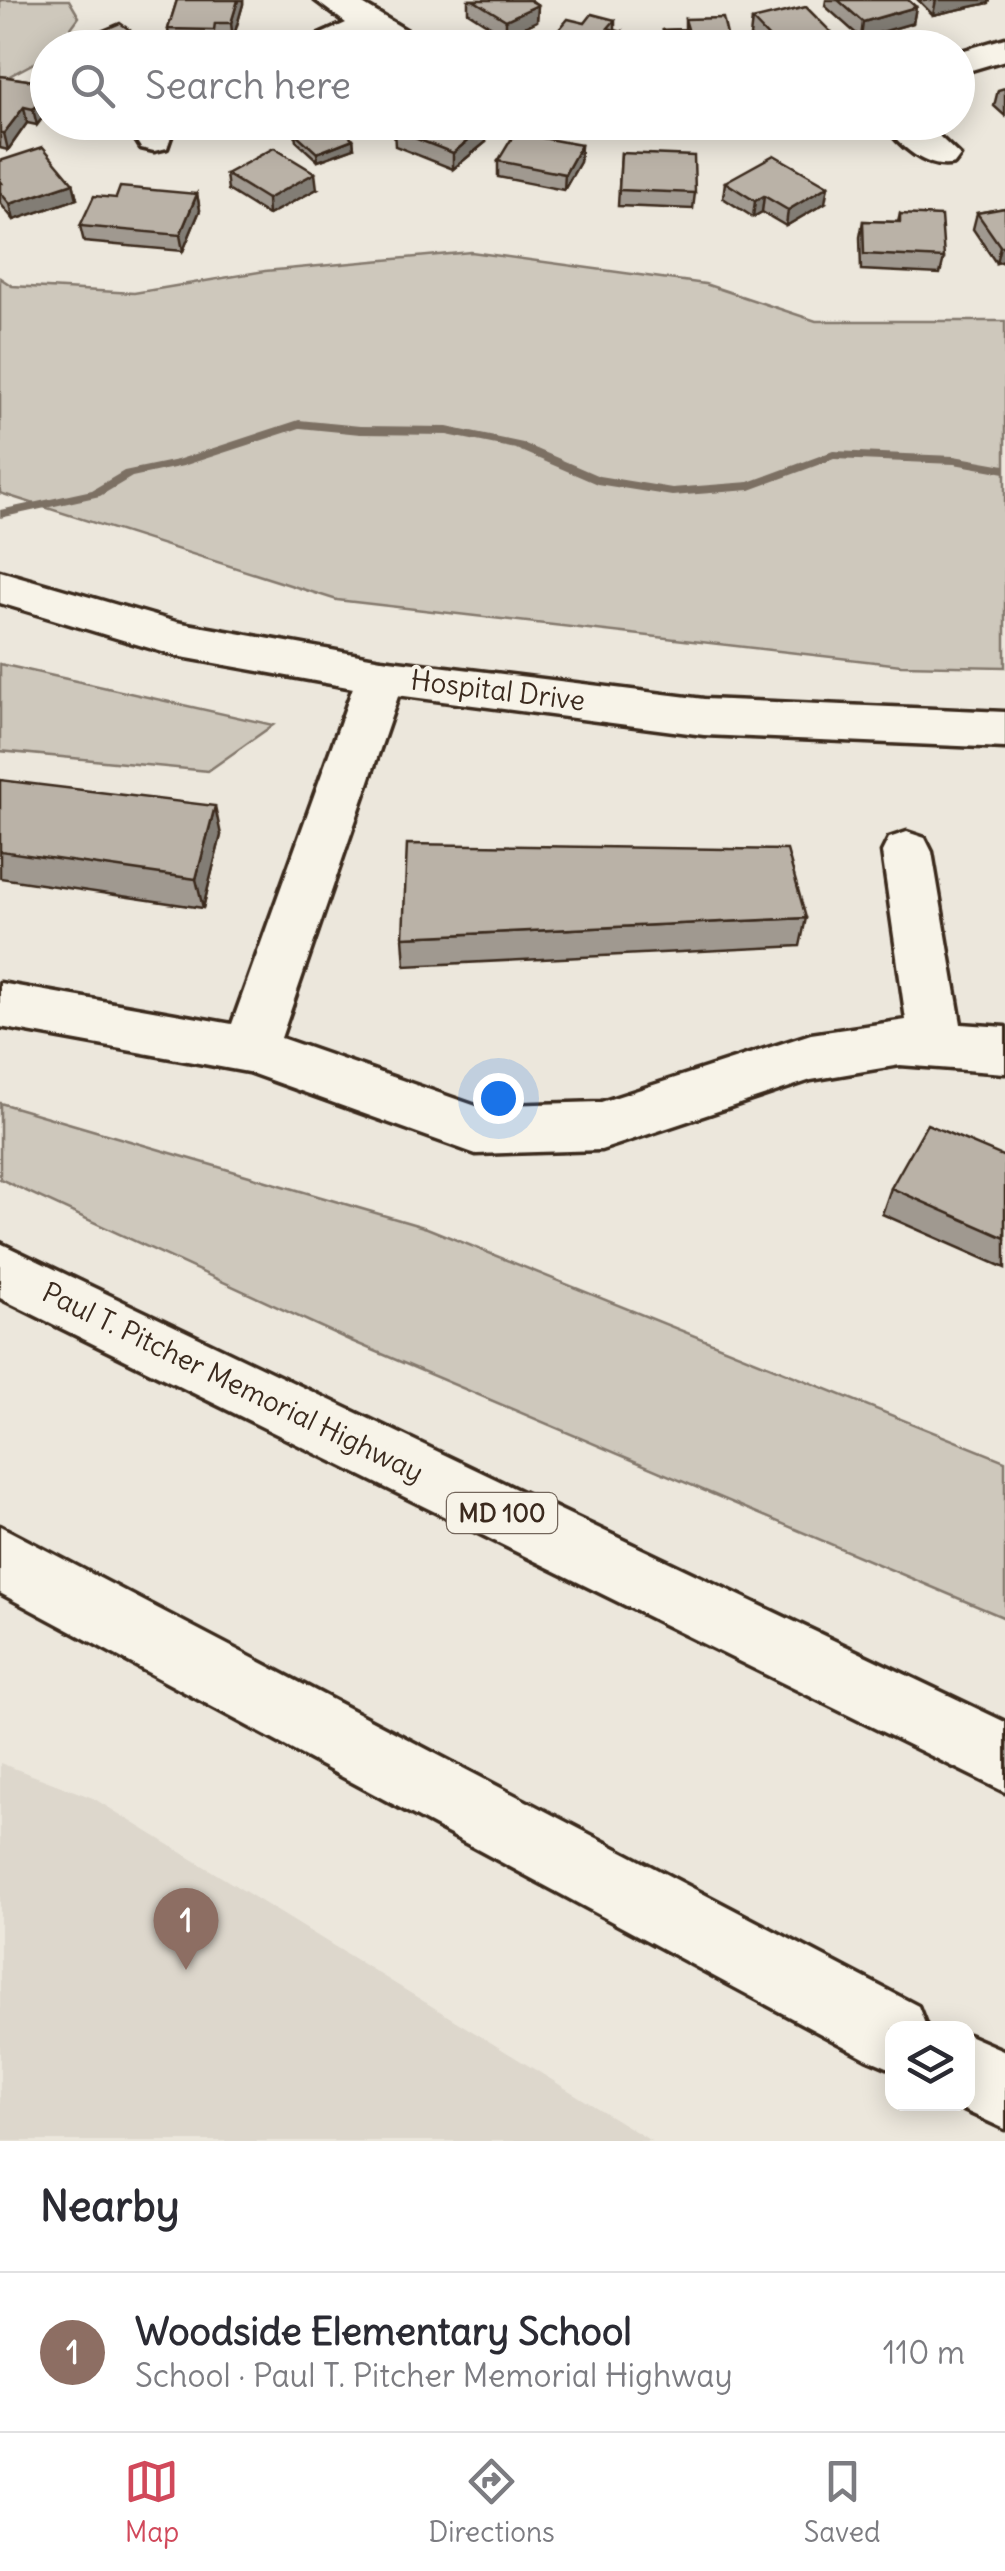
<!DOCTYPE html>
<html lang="en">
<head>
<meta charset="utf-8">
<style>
  body { margin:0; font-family:Delius,sans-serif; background:#f7f7f7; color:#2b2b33 }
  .controls { position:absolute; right:30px; bottom:30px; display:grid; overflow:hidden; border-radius:20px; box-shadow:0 5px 25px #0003 }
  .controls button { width:90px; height:90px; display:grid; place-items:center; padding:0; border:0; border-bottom:2px solid #e1e1e2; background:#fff; color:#2b2b33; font:50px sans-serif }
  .you { position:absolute; left:498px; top:1098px; width:35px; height:35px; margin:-25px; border:8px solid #fff; border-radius:50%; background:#1a73e8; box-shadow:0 0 0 15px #1a73e833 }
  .badge { display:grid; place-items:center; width:65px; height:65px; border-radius:50%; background:#d1495b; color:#fff; font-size:32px; font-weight:700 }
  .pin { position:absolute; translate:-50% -82px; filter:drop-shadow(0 2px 5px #0008) }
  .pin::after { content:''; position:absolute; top:52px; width:35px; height:30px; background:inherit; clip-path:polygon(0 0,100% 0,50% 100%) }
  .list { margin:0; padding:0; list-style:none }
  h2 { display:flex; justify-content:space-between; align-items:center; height:130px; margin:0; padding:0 40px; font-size:42px }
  h2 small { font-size:32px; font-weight:400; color:#7c7c81 }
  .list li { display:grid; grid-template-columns:65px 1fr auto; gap:30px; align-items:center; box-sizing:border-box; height:160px; padding:0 40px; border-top:2px solid #e1e1e2 }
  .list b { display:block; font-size:38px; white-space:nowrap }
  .list p { margin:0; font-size:32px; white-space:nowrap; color:#7c7c81 }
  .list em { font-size:32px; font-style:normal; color:#7c7c81 }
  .icon { flex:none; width:55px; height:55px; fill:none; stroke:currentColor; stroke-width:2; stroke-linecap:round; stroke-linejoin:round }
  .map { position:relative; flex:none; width:1005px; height:2141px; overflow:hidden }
  .search { position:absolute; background:#fff; box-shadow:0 5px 25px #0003; left:30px; right:30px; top:30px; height:110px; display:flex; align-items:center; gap:25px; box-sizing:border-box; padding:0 35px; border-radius:55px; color:#7c7c81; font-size:38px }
  .sheet { height:290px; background:#fff }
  nav { display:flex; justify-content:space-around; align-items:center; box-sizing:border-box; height:140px; border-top:2px solid #e1e1e2; background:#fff; font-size:28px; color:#7c7c81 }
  nav a { display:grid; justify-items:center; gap:5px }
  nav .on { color:#d1495b }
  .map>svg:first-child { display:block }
  .built { fill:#ddd7cc }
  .green { fill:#cec8bc; stroke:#84796d; stroke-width:2.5 }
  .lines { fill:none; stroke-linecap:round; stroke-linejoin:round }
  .stream { fill:#7c7064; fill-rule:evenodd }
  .minor-casing { stroke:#3b2a1e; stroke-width:7 }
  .tertiary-casing { stroke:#3b2a1e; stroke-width:7 }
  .motorway-casing { stroke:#3b2a1e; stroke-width:7 }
  .minor { fill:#f7f3e8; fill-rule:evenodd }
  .tertiary { fill:#f7f3e8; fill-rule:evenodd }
  .motorway { fill:#f7f3e8; fill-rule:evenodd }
  .wall { fill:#a09990; stroke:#3b2a1e; stroke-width:2.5 }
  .shaded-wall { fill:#827d75; stroke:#3b2a1e; stroke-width:2.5 }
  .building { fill:#bab2a7; stroke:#3b2a1e; stroke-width:2.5 }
  .labels { text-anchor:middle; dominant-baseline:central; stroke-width:8; stroke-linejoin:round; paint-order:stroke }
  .shield { fill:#f7f3e8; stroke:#73665b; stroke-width:2.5 }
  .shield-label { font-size:25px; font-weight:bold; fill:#3b2a1e }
  .street-label { font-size:28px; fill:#3b2a1e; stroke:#f7f3e8 }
</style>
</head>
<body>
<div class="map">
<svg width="1005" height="2141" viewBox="0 0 1005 2141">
  <rect width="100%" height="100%" fill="#ece7dc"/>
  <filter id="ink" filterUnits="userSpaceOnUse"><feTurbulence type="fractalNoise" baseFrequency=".01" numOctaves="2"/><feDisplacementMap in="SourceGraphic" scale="20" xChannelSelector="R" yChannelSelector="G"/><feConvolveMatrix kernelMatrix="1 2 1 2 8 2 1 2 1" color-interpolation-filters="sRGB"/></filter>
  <g filter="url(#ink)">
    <!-- built -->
    <path class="built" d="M0 1763 93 1798 651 2141H0Z"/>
    <!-- green -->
    <path class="green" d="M0 0H69L79 17 57 47 48 48 47 56 0 81Z
      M471 252 705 284 816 321H1005V667L901 665 337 600 0 493V278L12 286 134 293 265 271Z
      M0 664 273 725 208 771 0 751Z
      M0 1103 427 1228 1005 1461V1618L349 1340 0 1179Z"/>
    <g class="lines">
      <!-- stream -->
      <path class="stream" d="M299 420 360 426 447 427 523 443 599 476 672 488 749 482 833 451 954 456 1005 465V473L954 464 834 459 750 490 672 496 597 484 516 449 447 435 360 434 300 428 183 466 132 477 100 496 0 518V510L92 490 124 471 177 460Z"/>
      <!-- minor casing -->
      <g class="minor-casing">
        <path id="minor" d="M315 0H356L424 41 429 48H386L371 38 349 48H301L306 41 346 23Z
          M1005 38V60L958 74V52Z
          M140 122H176L167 148 154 151 141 148 136 140Z
          M883 122H924L960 156 954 164C927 171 898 145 883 122Z
          M381 659 398 664 405 676 281 1038 476 1106 601 1102 811 1034 906 1020 882 852 889 838 907 832 925 838 932 852 961 1024 1005 1027V1073L900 1065 811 1080 601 1150 476 1154 248 1072 0 1027V983L232 1024 357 676 364 664Z"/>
      </g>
      <!-- tertiary casing -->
      <g class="tertiary-casing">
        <path id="tertiary" d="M0 571 176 622 381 659 704 699 1005 712V748L704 735 381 693 176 656 0 603Z"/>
      </g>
      <!-- motorway casing -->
      <g class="motorway-casing">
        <path id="motorway" d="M0 1243 1005 1722V1792L0 1298Z
          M0 1526 918 2006 927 2029H892V2069L866 2058 0 1593Z
          M968 2035 1005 2051V2129L951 2104H968Z"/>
      </g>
      <!-- minor -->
      <use href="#minor" class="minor"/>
      <!-- tertiary -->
      <use href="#tertiary" class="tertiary"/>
      <!-- motorway -->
      <use href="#motorway" class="motorway"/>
    </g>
    <!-- wall -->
    <path class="wall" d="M177 0H243V4L233 39H217L216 46 170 45 168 29Z
      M468 0H531L538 5 537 21 506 36 468 12Z
      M826 0H908L916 7 913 23 861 38 825 6Z
      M918 0H990L989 3 933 15Z
      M685 19 730 48H663V30L685 29Z
      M615 20V30L621 48H551V39L585 23Z
      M752 20 829 48H761L750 36Z
      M0 76 48 83V110L37 125 27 123 8 150 0 148Z
      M1005 88V116L994 106 998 90Z
      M324 122H355L343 129 338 126 353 139 354 148 318 161 296 141 295 133Z
      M394 130 486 142 453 169 395 146Z
      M581 145 580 162 564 190 498 177V161Z
      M621 153 695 193 693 209 618 206Z
      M0 161 73 183 77 199 14 220 0 203Z
      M226 174 317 189 268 215 228 190Z
      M725 182 825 203 786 226 762 212 753 217 723 198Z
      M197 194 200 210 183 251 84 242 80 226 116 198Z
      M1005 208V261L996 263 973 229 977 213Z
      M900 214 944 258 940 274 861 270 860 237 863 221 898 222Z
      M0 780 221 835 203 908 0 878Z
      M806 918 800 946 405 966 403 937Z
      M1005 1157V1268L882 1214 891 1188Z"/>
    <!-- shaded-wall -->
    <path class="shaded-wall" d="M238 0H243V4L233 39 231 23Z
      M525 0H531V8L538 5 537 21 506 36V20Z
      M936 0H990L989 3 933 15Z
      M916 7 913 23 861 38 863 22Z
      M622 32 621 48H609Z
      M831 32 829 48H776V45Z
      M48 89V110L37 125 33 109Z
      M24 107 27 123 8 150 4 133Z
      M342 122H355L343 129Z
      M485 126 486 142 453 169V153Z
      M353 139 354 148 318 161 317 153Z
      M581 145 580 162 564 190 565 174Z
      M315 173 317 189 268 215 267 199Z
      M73 183 77 199 14 220 10 204Z
      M828 186 825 203 786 226 788 210Z
      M197 194 200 210 183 251 180 235Z
      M764 196 762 212 753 217 755 201Z
      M1000 246H1005V261L996 263Z
      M215 806 221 835 203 908 196 879Z"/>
    <!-- building -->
    <path class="building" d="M177 0H238L231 23H215L214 30 168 29Z
      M473 0H529L538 5 506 20Z
      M838 0H908L916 7 863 22Z
      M806 7 831 32 776 45 752 20Z
      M592 14 615 20 608 28 622 32 609 48H586L551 39 568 19 585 23Z
      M723 18 730 48H667L663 30 688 29 685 19Z
      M120 23 155 48H61Z
      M0 76 48 83V89L33 109 24 107 4 133H0Z
      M324 122H334L353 139 317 153 295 133Z
      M403 122H476L485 126 453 153 394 130Z
      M515 133 581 145 565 174 498 161Z
      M43 147 73 183 10 204 0 192V183H2L0 180V161Z
      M274 148 315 173 267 199 226 174Z
      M621 153 694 156 695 193 619 190Z
      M774 155 828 186 788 210 764 196 755 201 725 182Z
      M120 187 197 194 180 235 80 226 94 196 116 198Z
      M1005 208V246H1000L977 213Z
      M900 214 941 216 944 258 864 254 863 221 900 222Z
      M0 780 215 806 196 879 0 851Z
      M407 844 787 850 806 918 403 937Z
      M927 1124 1005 1157V1238L891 1188Z"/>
  </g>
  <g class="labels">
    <!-- shield labels -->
    <rect class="shield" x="447" y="1493" width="110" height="40" rx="8"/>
    <g class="shield-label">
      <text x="502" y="1513">MD 100</text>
    </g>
    <!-- street labels -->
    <g class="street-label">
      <text transform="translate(498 690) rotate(7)">Hospital Drive</text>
      <text transform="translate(233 1382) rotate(26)">Paul T. Pitcher Memorial Highway</text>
    </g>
  </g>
</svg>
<div class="controls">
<button><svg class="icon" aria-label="layers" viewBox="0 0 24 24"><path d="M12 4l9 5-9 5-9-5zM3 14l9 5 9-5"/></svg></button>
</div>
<div class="you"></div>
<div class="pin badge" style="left:186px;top:1970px;background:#8d6e63">1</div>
<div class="search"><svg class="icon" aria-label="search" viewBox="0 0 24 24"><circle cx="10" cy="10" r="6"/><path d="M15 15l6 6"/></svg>Search here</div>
</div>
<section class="sheet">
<h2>Nearby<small></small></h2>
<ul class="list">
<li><span class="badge" style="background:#8d6e63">1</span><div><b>Woodside Elementary School</b><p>School · Paul T. Pitcher Memorial Highway</p></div><em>110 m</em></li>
</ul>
</section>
<nav>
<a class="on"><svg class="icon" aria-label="map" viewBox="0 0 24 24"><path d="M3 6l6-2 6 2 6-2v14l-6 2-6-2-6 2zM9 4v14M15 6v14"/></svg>Map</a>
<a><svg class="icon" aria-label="directions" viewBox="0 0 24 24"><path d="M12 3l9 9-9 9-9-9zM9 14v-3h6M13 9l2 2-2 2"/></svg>Directions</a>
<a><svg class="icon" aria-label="saved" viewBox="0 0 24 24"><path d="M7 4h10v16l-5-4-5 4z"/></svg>Saved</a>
</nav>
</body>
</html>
